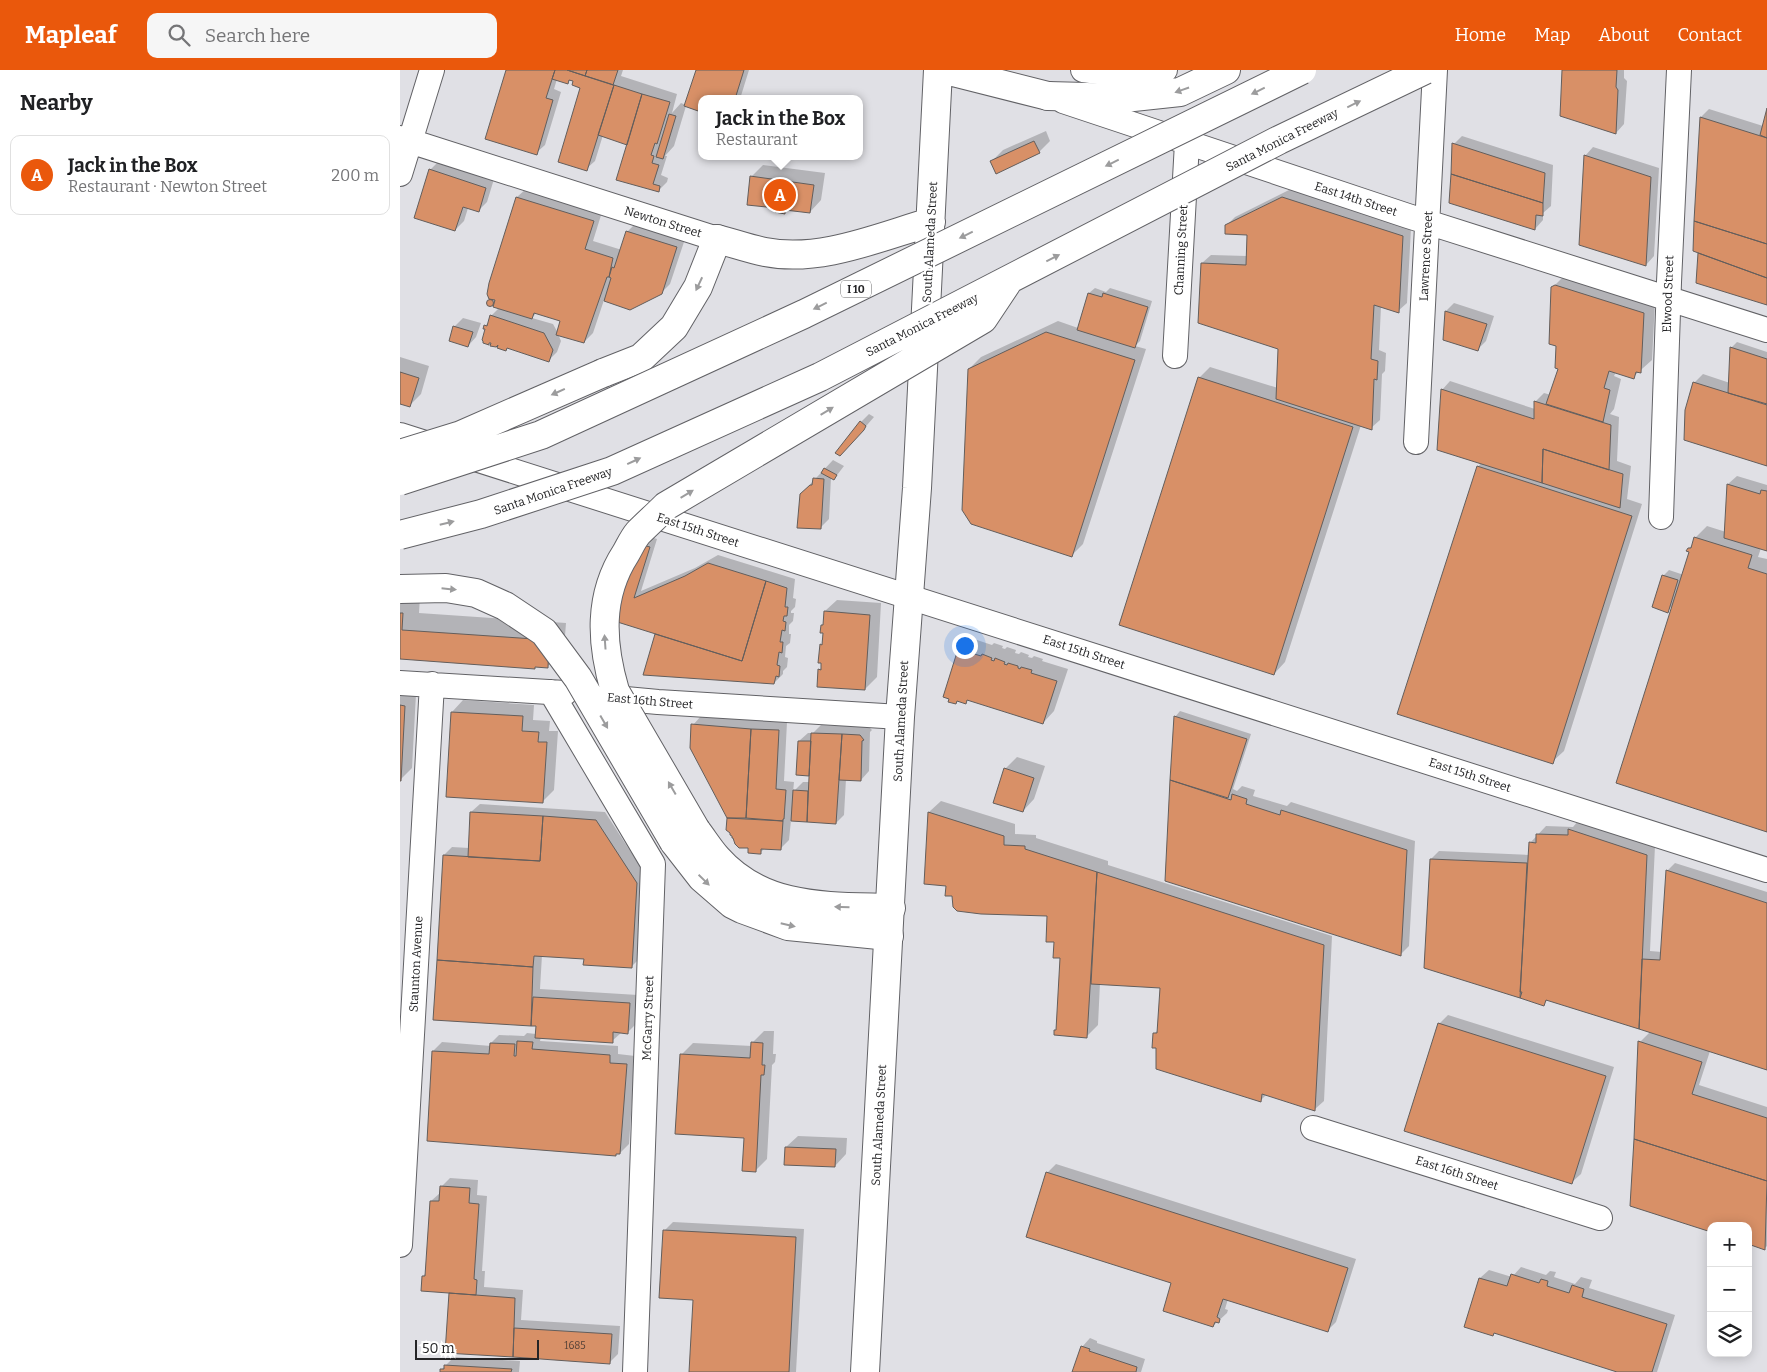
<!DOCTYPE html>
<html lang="en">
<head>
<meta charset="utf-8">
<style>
  body { margin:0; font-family:Bitter,serif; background:#f6f6f6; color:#202124 }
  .controls { position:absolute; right:15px; bottom:15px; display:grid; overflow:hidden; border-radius:10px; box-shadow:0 2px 12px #0003 }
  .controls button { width:45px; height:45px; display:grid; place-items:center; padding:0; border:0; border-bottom:1px solid #e0e0e0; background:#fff; color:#202124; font:25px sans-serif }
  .scale { position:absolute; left:15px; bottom:12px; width:124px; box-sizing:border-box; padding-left:5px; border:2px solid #242426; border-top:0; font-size:14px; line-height:18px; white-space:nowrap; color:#242426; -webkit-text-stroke:4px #fff; paint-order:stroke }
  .you { position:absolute; left:564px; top:575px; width:18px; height:18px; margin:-12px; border:4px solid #fff; border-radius:50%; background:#1a73e8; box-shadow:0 0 0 8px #1a73e833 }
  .badge { display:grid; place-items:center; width:32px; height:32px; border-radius:50%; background:#ea580c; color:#fff; font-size:16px; font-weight:700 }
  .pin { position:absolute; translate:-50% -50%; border:2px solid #fff; box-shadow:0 1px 5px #0006 }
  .popup { position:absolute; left:298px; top:25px; width:165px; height:65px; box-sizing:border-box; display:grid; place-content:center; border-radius:10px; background:#fff; filter:drop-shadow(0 1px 4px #0005); font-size:16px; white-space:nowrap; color:#757577 }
  .popup b { font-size:19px; color:#202124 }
  .popup::after { content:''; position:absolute; left:50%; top:100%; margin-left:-10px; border:10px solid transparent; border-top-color:#fff }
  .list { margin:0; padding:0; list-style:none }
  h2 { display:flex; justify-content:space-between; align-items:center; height:65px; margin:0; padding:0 20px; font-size:21px }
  h2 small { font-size:16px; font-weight:400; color:#757577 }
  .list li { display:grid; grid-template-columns:32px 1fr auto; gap:15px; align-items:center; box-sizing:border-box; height:80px; margin:0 10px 10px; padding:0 10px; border:1px solid #e0e0e0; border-radius:10px }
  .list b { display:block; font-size:19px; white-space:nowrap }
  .list p { margin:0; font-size:16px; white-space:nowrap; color:#757577 }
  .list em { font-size:16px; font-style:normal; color:#757577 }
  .icon { flex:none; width:28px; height:28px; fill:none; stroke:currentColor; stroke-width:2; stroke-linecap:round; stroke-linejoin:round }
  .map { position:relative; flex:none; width:1367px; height:1302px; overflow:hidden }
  header { display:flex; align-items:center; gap:30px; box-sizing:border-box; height:70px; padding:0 25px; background:#ea580c; color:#fff }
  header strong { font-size:24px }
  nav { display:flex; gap:28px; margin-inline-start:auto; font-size:18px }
  .search { width:350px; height:45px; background:#f6f6f6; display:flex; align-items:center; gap:12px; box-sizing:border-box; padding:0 18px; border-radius:10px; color:#757577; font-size:19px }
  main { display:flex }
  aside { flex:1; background:#fff }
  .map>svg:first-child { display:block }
  .shadow { fill:#0003; fill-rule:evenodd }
  .building { fill:#d89067; stroke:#635e5c }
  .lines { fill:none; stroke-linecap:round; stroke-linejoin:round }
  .minor-casing { stroke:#626266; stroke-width:26 }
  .major-casing { stroke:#626266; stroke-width:30 }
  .highway-casing { stroke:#626266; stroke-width:30 }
  .minor { stroke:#fff; stroke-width:24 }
  .major { stroke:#fff; stroke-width:28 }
  .highway { stroke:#fff; stroke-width:28 }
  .highway-bridge-casing { stroke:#626266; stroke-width:30; stroke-linecap:butt }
  .highway-bridge { stroke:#fff; stroke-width:28 }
  .oneway { fill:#9c9c9d }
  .labels { text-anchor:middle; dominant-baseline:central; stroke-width:4.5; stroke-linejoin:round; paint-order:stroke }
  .number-label { font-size:10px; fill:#513f36 }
  .shield { fill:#fff; stroke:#666667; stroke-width:1 }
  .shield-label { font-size:11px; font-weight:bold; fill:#242426 }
  .street-label { font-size:12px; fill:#242426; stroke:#fff }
</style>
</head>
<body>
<header>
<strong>Mapleaf</strong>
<div class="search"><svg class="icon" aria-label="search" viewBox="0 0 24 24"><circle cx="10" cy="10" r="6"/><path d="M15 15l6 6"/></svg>Search here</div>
<nav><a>Home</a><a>Map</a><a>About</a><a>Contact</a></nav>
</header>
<main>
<aside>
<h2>Nearby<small></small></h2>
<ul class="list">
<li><span class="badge">A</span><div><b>Jack in the Box</b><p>Restaurant · Newton Street</p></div><em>200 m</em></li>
</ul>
</aside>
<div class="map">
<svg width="1367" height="1302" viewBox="0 0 1367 1302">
  <rect width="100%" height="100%" fill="#e0e0e5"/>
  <!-- shadow -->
  <path class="shadow" d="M107 0H223L221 6 277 24 272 43 281 33 286 35 297 0H349L340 29H301V40L286 36 274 76 265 86H267L261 105 268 108 267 112 258 121 217 109 228 74 203 65 195 91 186 99 182 17 175 10 171 9 168 12 157 9 154 19 161 22 145 75 136 83Z
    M1163 0H1224V8L1227 11 1224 54 1216 63Z
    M1309 39 1363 56 1367 42V234L1297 212 1299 182 1294 180 1301 47Z
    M646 61 650 71 639 82 591 92 603 80Z
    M1062 66 1153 95 1151 136 1143 143V150L1135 159 1054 74Z
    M1193 77 1259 98 1254 186 1246 195 1185 86Z
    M39 91 94 109 87 132 78 141 68 138 64 151 55 160 30 100Z
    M363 95 425 103 421 130 410 142 388 139 384 143 377 137 351 107Z
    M126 119 202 142 193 171 222 180 227 162 236 153 285 169 270 214 261 223 230 238 204 230 193 263 184 272 158 264 161 271 157 282 149 290 100 272H92L85 256 89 252 91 246 99 238 95 234 89 235 88 233 92 228 90 213 117 127ZM137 242 162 250 158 263 153 254 132 248Z
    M891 119 1011 158 1007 233 998 241 981 236 979 280 986 283 985 301 982 304 980 350 971 358 961 355 885 592 874 604 799 308 810 297 878 318 879 278 802 193 811 185 847 186 848 164 826 156 835 147Z
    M1165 205 1255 232 1252 290 1233 307 1216 302 1214 306 1221 309 1214 339 1210 344 1219 347 1217 391 1231 396 1227 429 1242 434 1164 681 1152 692 1078 397 1081 393 1042 320 1050 311 1135 339 1136 331 1144 323 1151 325 1160 298 1153 217Z
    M695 218 706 222 710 218 752 231 740 271 735 276 746 279 683 474 672 485 569 299 581 287 658 251 678 258 689 223Z
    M1054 233 1094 246 1086 271 1077 280 1044 269 1046 241Z
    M63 248 81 253 76 267 68 276 54 257Z
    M1337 272 1367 282V395L1294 313 1303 304 1330 313 1331 278Z
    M0 287 29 296 21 324 10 335 0 332Z
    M469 344 474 347 454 370 461 352Z
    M433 390 444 396 434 409 431 407 429 449 420 458 401 424Z
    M1337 406 1367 415V480L1361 478 1358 487 1367 489V760L1274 534 1267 541 1263 506 1269 500 1284 505 1291 482 1289 478 1294 474 1296 467 1307 456 1326 462 1328 414Z
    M244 465 257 469 241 521 295 498 318 485 395 509 393 528 396 529 395 537 391 541V543H394L393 551 389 555V564H391L390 573 386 576 385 587 388 588 387 597 383 601V604L374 613 244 604 256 563 212 549Z
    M0 525 20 526 19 543 166 553 164 579 147 597 0 588Z
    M437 530 481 533 477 607 465 619 419 600 422 597 421 575 424 572V562L422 555 425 553V541Z
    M571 568 592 575 594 573 603 576 602 578 605 579 607 577 616 580 615 583 619 584 621 582 629 585 628 587 632 588 634 586 643 589 642 591 668 599 654 641 643 653 569 629 565 632 558 630 556 633 559 580Z
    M0 623 16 624 12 698 0 710Z
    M63 630 134 635 133 650 150 651 149 661H158L154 720 142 732 52 642Z
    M780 641 851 664 833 719 837 721 842 716 855 720 853 726 887 736 891 732 1015 771 1009 876 1001 884 766 810 775 647Z
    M301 646 387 652 384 711 394 712 393 722 403 712H410L411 705 397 704 399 671 408 663H413L421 655 469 657 472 660 470 662 469 701 461 710 446 709 444 745 436 753 391 750 389 770 380 779 365 778 360 783 349 777 328 760V747L293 655Z
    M617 687 645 696 634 729 623 741 605 699Z
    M541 731 615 754V764L636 765V768L708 791V795L932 866 924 1031 915 1039 867 1024 861 1030 758 977 754 964 759 959 761 916 700 913 698 955 686 967 655 961 657 959 661 887 648 845 553 825 547 815 526 813 529 742Z
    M80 734 205 742 245 804 240 888 231 897 185 888 142 885 140 919 238 925 236 954 228 962 221 963 212 971 141 967 140 971 218 976V984L235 986 229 1074 220 1083 33 981 42 972 91 976V973L99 965 124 966 127 963 136 964 137 955 35 949 44 785 52 777 69 778 71 742Z
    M1178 751 1255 776 1250 881 1262 882 1267 801 1275 793 1367 822V999L1310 981 1299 1015 1367 1037V1176L1365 1178 1348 1173V1156L1240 972 1250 962 1149 929 1143 934 1123 923 1120 927 1031 789 1039 781 1129 785 1130 773 1146 756 1173 757Z
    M1048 945 1214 997 1181 1104 1172 1112 1039 954Z
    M364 961H374L373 984H376L375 992 372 995 367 1089 355 1101 346 1067 281 985 293 973 352 976V973Z
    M398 1066 447 1068 446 1084 435 1096 386 1077Z
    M656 1094 956 1189 936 1252 927 1261 828 1229 825 1239 828 1240 827 1243 813 1256 773 1212 647 1103Z
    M50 1108 78 1110 77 1125 87 1126 82 1201H85L84 1217 123 1220 121 1250 220 1256 218 1284 210 1292 46 1282 50 1222 23 1206 27 1202 31 1131 40 1123 41 1117Z
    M273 1152 404 1159 396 1302H290L294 1229 265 1160Z
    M1121 1197 1146 1205 1150 1201 1156 1202 1154 1207 1175 1214 1181 1207 1192 1210 1189 1218 1275 1245 1257 1302H1222L1094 1262 1066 1256 1080 1208 1089 1200 1112 1207Z
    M690 1268 697 1271V1273L745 1289 741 1302H673L682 1277Z
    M54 1287 120 1291 119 1302H41L42 1299Z"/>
  <!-- building -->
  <path class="building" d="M106 0H155L146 28 153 30 137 85 85 69Z
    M155 0H167L214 15 187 101 158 92 180 18 172 15 173 11 169 10 168 14 152 9Z
    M167 0H187L185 6Z
    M187 0H218L213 15 185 6Z
    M296 0H344L335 29H301V42L284 36Z
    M1162 0H1217L1216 17 1218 20 1216 64 1160 46Z
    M214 15 242 24 227 75 198 65Z
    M242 24 270 32 257 74 255 73 251 85 254 86 252 93 259 95 253 114 260 116 259 122 216 110Z
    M1367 38V68L1360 65Z
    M269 44 276 46 263 89 256 87Z
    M1300 47 1367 68V174L1294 151Z
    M634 71 640 83 596 104 590 91Z
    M1052 73 1145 103 1143 133 1051 104Z
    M1184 85 1251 107 1246 196 1179 175Z
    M29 99 86 118 79 142 63 137 55 161 14 148Z
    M1051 104 1143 133V146L1136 145 1135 160 1049 133Z
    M350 106 414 115 410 143 385 140V144L375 142 376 138 347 135Z
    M116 127 194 151 185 179 213 188 209 207H207L184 273 156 265 160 251 134 243 132 249 93 237 95 230 89 229 87 224 89 213Z
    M882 127 1003 166 999 243 974 235 971 289 978 291 977 310 974 309 972 360 876 329 878 279 798 253 801 193 846 195 847 165 825 164V155Z
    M1294 151 1367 174V208L1293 181Z
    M226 161 277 177 262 224 230 240 204 231 211 208 209 207 212 197 214 198Z
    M1298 183 1367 208V235L1296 213Z
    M1155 215 1244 243 1241 303 1236 302 1234 309 1209 301 1204 318 1210 320 1203 352 1146 334 1158 299 1155 298 1156 276 1149 274 1151 217Z
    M688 223 702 227 703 223 748 237 735 278 677 260Z
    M86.5 233a3.5 3.5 0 1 1 7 0a3.5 3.5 0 1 1-7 0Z
    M1045 241 1087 254 1078 281 1043 270Z
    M90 245 144 263 153 280 149 292 107 278 106 281 97 278 98 275 96 277 90 276 91 273H89V275L83 273V271L82 270 85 259H83L84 255 87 256Z
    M53 256 73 262 68 277 49 271Z
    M646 262 735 290 672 487 571 454 562 440 568 299Z
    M1330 277 1367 289V334L1328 323Z
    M0 302 19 308 10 337 0 334Z
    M798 307 953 357 874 605 719 555Z
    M1293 312 1367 335V396L1284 370 1285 340Z
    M1041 319 1134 349V331L1211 355 1209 400 1143 379 1142 413 1037 380Z
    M460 351 466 356 464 360 440 386 435 383Z
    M1143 379 1223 404 1220 438 1142 413Z
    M1077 396 1232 446 1153 694 997 644Z
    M424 398 437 405 434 410 421 403Z
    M413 408 424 409 421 459 397 458 400 424 410 415H412Z
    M1327 414 1360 424 1361 420 1367 421V481L1324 468Z
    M1294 467 1352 485 1348 498 1367 504V762L1216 713 1289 482 1286 481 1288 478H1291Z
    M235 473 250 477 234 528 285 506 308 493 366 511 342 591 211 550Z
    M1262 505 1278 510 1268 543 1252 537Z
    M366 511 387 518 385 537H388L387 546H384L383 551 386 552 385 561 382 560 380 572H383L382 583 379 582 377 595 380 596 379 607 376 606 374 614 243 605 255 564 342 591Z
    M424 541 470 545 465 620 417 617 418 599 421 600V593H418L420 574 422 575 423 563H420L421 555H423Z
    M0 543H3L2 560 149 570 148 598 135 597V599L0 589Z
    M558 579 581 586 582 584 592 588 591 590 594 591 595 588 605 592 604 594 607 595 608 593 618 596V598L620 599 621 597 632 600 631 603 657 611 643 654 567 630 566 634 557 631 556 634 548 632 549 629 543 627Z
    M0 635 5 636 1 711H0Z
    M51 642 123 646 122 661 139 662 138 672H147L143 733 46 727Z
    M774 646 847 669 828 728 770 710Z
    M291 654 351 659 346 748H327L290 678Z
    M351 659 379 660 376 719 386 720 384 749H383V751L346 748Z
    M411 663 442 664 436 754 407 752Z
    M442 664 460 665 464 670 462 671 461 711 439 710Z
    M398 671H411L409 706 396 705Z
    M604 698 634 708 623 742 593 733Z
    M770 710 831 730 832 724 847 729 846 734 880 745 881 740 1007 780 1001 886 765 811Z
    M393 720 408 721 407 752 391 751Z
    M70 742 143 746 140 791 68 787Z
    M528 742 604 766V775L625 776V779L697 802 687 968 654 965V960H656L660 888H653L654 872H646L647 846 581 844 557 841 553 837 552 826H545L546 816 524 814Z
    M143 746 196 750 237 813 232 898 183 895 184 889 134 886 133 897 37 890 43 785 140 791Z
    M327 748 383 751 381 780 361 779V784H359L348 783V778H339L335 774 333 768H332V766L330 765V763L326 760Z
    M1168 759 1247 785 1239 959 1146 930 1144 936 1120 928 1122 922H1120L1129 772 1136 773V764L1168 765Z
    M1030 789 1127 793 1120 928 1024 898Z
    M1266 800 1367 833V1000L1239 959 1242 889 1260 890Z
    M697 802 924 875 915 1041 862 1024 861 1032 756 999V978H752L753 963H757L760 918 691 914Z
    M37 890 133 897 131 956 33 950Z
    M133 927 230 933 228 964 213 962V973L135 968 136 956H131Z
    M1038 953 1206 1006 1172 1114 1004 1061Z
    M117 971 133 972 132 979 210 985V993L227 994 220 1084H216V1086L27 1071 32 981 89 984 90 973 115 974 114 986H116Z
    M1238 971 1302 992 1292 1024 1367 1048V1111L1234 1069Z
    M351 972 363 973 362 995H365L364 1005H361L356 1102 342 1101 344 1068 275 1064 280 984 350 988Z
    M1234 1069 1367 1111 1365 1180 1348 1174V1156H1311V1162L1230 1136Z
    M385 1077 436 1079 435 1097 384 1095Z
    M646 1102 948 1198 928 1262 823 1229 817 1247 820 1249 819 1253 815 1252 813 1257 763 1241 771 1213 626 1167Z
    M40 1116 70 1118 69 1133 79 1134 74 1209 77 1210 76 1225 21 1221 22 1206H25L30 1131H39Z
    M263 1160 396 1167 389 1302H289L293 1230 259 1228Z
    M1111 1204 1139 1213 1141 1209 1148 1211 1147 1216 1169 1223 1172 1215 1184 1219 1182 1227 1267 1254 1252 1302H1217L1094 1263 1093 1266 1064 1257 1079 1208 1107 1216Z
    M49 1223 115 1228 113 1287 45 1283Z
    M114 1258 212 1264 210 1294 113 1287Z
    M681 1276 690 1279 689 1281 737 1297 736 1302H672Z
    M44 1295 112 1299 111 1302H40V1299H44Z"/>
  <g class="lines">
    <!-- minor casing -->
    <g class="minor-casing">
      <path id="minor" d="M683 0 730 6 765 0
        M663 31 1008 146 1367 260
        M0 68 317 169
        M0 104 32 0
        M775 286 787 73
        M0 365 1367 800
        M1016 372 1035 0
        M1261 447 1269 212 1279 0
        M0 613 165 623
        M151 622 253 794 235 1302
        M204 627 258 632 500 647
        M913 1058 1200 1148
        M0 1175 32 614"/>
    </g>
    <!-- major casing -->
    <g class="major-casing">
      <path id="major" d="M545 0 648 26
        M317 169C333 173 349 179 365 182 420 193 479 167 531 152
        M465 1302 500 647 517 418 538 0"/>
    </g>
    <!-- highway casing -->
    <g class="highway-casing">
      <path id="highway" d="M648 26 724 28 780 22 826 0
        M203 303 241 288 274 257 298 217 317 169
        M296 760C303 769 309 779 317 788 363 840 427 836 491 838
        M274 772 302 808 332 834 342 839 388 856 489 866"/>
    </g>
    <!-- minor -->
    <use href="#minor" class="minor"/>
    <!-- major -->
    <use href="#major" class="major"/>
    <!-- highway -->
    <use href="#highway" class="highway"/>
    <!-- highway-bridge casing -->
    <g class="highway-bridge-casing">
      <path id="highway-bridge" d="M0 384 61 365 203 303
        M0 411 141 365 404 244 902 0
        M0 465 81 444 212 401 420 307 879 70 1025 0
        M0 519 46 518 76 523 105 536 144 562 178 608 274 772
        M296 760 215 621C201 573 198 526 226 483 230 476 233 469 238 463 247 454 257 445 266 436L583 249 607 213"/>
    </g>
    <!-- highway-bridge -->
    <use href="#highway-bridge" class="highway-bridge"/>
  </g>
  <!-- one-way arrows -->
  <defs><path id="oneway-solid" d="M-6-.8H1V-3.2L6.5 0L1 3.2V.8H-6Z" transform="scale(1.25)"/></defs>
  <g class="oneway">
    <use href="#oneway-solid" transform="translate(782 20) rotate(161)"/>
    <use href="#oneway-solid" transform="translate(858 21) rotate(154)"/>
    <use href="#oneway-solid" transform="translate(954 34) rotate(-26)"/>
    <use href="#oneway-solid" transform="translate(712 93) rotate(154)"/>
    <use href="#oneway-solid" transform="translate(566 165) rotate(154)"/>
    <use href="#oneway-solid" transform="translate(653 188) rotate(-27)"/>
    <use href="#oneway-solid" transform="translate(299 214) rotate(115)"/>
    <use href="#oneway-solid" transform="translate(420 236) rotate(154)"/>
    <use href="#oneway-solid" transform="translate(158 322) rotate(156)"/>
    <use href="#oneway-solid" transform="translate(427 341) rotate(-31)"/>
    <use href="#oneway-solid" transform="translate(234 391) rotate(-25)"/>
    <use href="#oneway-solid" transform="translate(287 424) rotate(-31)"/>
    <use href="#oneway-solid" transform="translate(47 453) rotate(-14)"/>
    <use href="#oneway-solid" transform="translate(49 519) rotate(6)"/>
    <use href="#oneway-solid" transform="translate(205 572) rotate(-94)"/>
    <use href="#oneway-solid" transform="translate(204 652) rotate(60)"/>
    <use href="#oneway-solid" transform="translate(272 718) rotate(-120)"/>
    <use href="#oneway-solid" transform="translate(304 810) rotate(44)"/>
    <use href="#oneway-solid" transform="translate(442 837) rotate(-178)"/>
    <use href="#oneway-solid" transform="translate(388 855) rotate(13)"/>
  </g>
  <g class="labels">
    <!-- number labels -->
    <g class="number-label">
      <text x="175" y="1276">1685</text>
    </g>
    <!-- shield labels -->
    <rect class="shield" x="441" y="210.5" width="30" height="17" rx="4"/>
    <g class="shield-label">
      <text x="456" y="219">I 10</text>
    </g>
    <!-- street labels -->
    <g class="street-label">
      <text transform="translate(882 70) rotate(-27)">Santa Monica Freeway</text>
      <text transform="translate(956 129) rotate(18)">East 14th Street</text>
      <text transform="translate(263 152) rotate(17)">Newton Street</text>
      <text transform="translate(530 172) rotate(-87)">South Alameda Street</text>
      <text transform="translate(781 180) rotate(-87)">Channing Street</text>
      <text transform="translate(1026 186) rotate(-87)">Lawrence Street</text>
      <text transform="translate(1268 224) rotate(-88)">Elwood Street</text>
      <text transform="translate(522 255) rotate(-27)">Santa Monica Freeway</text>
      <text transform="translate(153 421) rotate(-19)">Santa Monica Freeway</text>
      <text transform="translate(298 460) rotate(18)">East 15th Street</text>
      <text transform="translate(684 582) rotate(18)">East 15th Street</text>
      <text transform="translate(250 631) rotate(5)">East 16th Street</text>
      <text transform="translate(501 651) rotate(-87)">South Alameda Street</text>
      <text transform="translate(1070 705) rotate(18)">East 15th Street</text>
      <text transform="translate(16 894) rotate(-87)">Staunton Avenue</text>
      <text transform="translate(248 948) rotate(-88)">McGarry Street</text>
      <text transform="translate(479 1055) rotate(-87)">South Alameda Street</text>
      <text transform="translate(1057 1103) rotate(18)">East 16th Street</text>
    </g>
  </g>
</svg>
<div class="controls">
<button>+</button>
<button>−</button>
<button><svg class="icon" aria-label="layers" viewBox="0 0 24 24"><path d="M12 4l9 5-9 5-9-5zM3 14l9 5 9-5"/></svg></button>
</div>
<div class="scale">50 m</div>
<div class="you"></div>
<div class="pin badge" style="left:380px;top:125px">A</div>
<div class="popup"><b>Jack in the Box</b>Restaurant</div>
</div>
</main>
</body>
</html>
